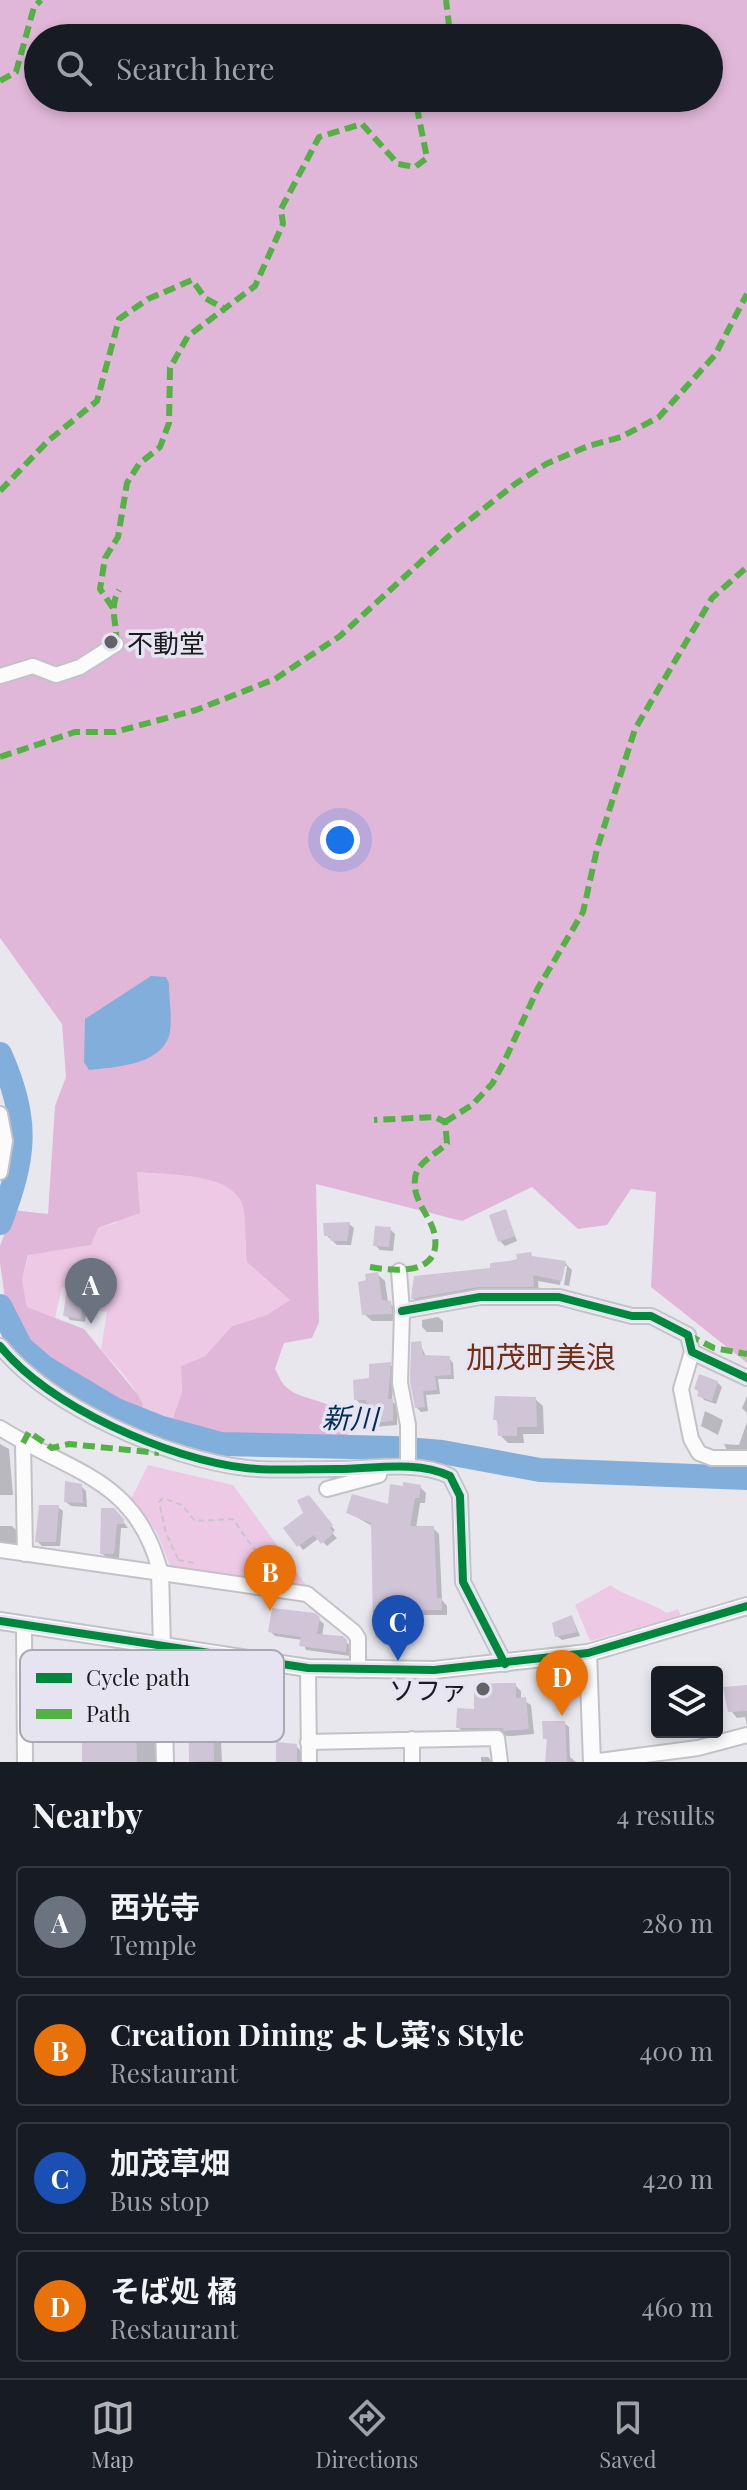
<!DOCTYPE html>
<html lang="en">
<head>
<meta charset="utf-8">
<style>
  body { margin:0; font-family:"Playfair Display","Noto Sans JP",serif; background:#242831; color:#f1f3f6 }
  .controls { position:absolute; right:24px; bottom:24px; display:grid; overflow:hidden; border-radius:8px; box-shadow:0 4px 12px #0003 }
  .controls button { width:72px; height:72px; display:grid; place-items:center; padding:0; border:0; border-bottom:2px solid #363941; background:#171b24; color:#f1f3f6; font:40px sans-serif }
  .you { position:absolute; left:340px; top:840px; width:28px; height:28px; margin:-20px; border:6px solid #fff; border-radius:50%; background:#1a73e8; box-shadow:0 0 0 12px #1a73e833 }
  .badge { display:grid; place-items:center; width:52px; height:52px; border-radius:50%; background:#b1b2b6; color:#fff; font-size:26px; font-weight:700 }
  .pin { position:absolute; translate:-50% -66px; filter:drop-shadow(0 2px 4px #0008) }
  .pin::after { content:''; position:absolute; top:42px; width:28px; height:24px; background:inherit; clip-path:polygon(0 0,100% 0,50% 100%) }
  .list { margin:0; padding:0; list-style:none }
  h2 { display:flex; justify-content:space-between; align-items:center; height:104px; margin:0; padding:0 32px; font-size:34px }
  h2 small { font-size:26px; font-weight:400; color:#9ea1a6 }
  .list li { display:grid; grid-template-columns:52px 1fr auto; gap:24px; align-items:center; box-sizing:border-box; height:112px; margin:0 16px 16px; padding:0 16px; border:2px solid #363941; border-radius:8px }
  .list b { display:block; font-size:30px; white-space:nowrap }
  .list p { margin:0; font-size:26px; white-space:nowrap; color:#9ea1a6 }
  .list em { font-size:26px; font-style:normal; color:#9ea1a6 }
  .icon { flex:none; width:44px; height:44px; fill:none; stroke:currentColor; stroke-width:2; stroke-linecap:round; stroke-linejoin:round }
  .map { position:relative; flex:none; width:747px; height:1762px; overflow:hidden }
  .search { position:absolute; background:#171b24; box-shadow:0 4px 12px #0003; left:24px; right:24px; top:24px; height:88px; display:flex; align-items:center; gap:20px; box-sizing:border-box; padding:0 28px; border-radius:44px; color:#9ea1a6; font-size:30px }
  .sheet { height:616px; background:#171b24 }
  nav { display:flex; justify-content:space-around; align-items:center; box-sizing:border-box; height:112px; border-top:2px solid #363941; background:#171b24; font-size:22px; color:#9ea1a6 }
  nav a { display:grid; justify-items:center; gap:4px }
  nav .on { color:#b1b2b6 }
  .map>svg:first-child { display:block }
  .green { fill:#eec9e6 }
  .forest { fill:#e0b7d8; fill-rule:evenodd }
  .water { fill:#82aedc }
  .shadow { fill:#0003 }
  .lines { fill:none; stroke-linecap:round; stroke-linejoin:round }
  .river { stroke:#82aedc; stroke-width:24 }
  .building { fill:#d0c5d7 }
  .minor-casing { stroke:#c3c2c7; stroke-width:18 }
  .tertiary-casing { stroke:#c3c2c7; stroke-width:20 }
  .path { stroke:#c7c6c9; stroke-width:2; stroke-dasharray:6 4; stroke-linecap:butt }
  .minor { stroke:#fcfbfc; stroke-width:14 }
  .tertiary { stroke:#fcfbfc; stroke-width:16 }
  .quiet { stroke:#55b145; stroke-width:6; stroke-dasharray:12 6; stroke-linecap:butt }
  .cycleway-casing { stroke:#e6e4f1; stroke-width:13 }
  .cycleway { stroke:#00873e; stroke-width:8 }
  .poi-dot { fill:#636267; stroke:#e6e4f1; stroke-width:3 }
  .labels { text-anchor:middle; dominant-baseline:central; stroke-width:7; stroke-linejoin:round; paint-order:stroke }
  .poi-label { font-size:26px; fill:#1b1a1e; stroke:#e6e4f1; text-anchor:start }
  .water-label { font-size:28px; font-style:italic; fill:#002e57; stroke:#e6e4f1 }
  .quarter-label { font-size:30px; fill:#702f14; stroke:#e6e4f1 }
  .key { fill:#e6e4f1; stroke:#a9a7b2; stroke-width:2 }
  .key-label { font-size:22px; fill:#1b1a1e }
</style>
</head>
<body>
<div class="map">
<svg width="747" height="1762" viewBox="0 0 747 1762">
  <rect width="100%" height="100%" fill="#e8e7ee"/>
  <!-- green -->
  <path class="green" d="M137 1172C166 1175 235 1172 243 1206 246 1217 245 1248 247 1262L291 1300 267 1315 232 1326 205 1356 181 1366 182 1392 170 1426 140 1415C146 1392 115 1367 101 1349L107 1312 93 1310 94 1291 62 1287 55 1318 27 1307 22 1280 29 1254 90 1245 97 1228 116 1223Z
    M148 1465 233 1485 309 1589 171 1568 156 1531 131 1499Z
    M611 1585C617 1593 653 1603 667 1613L678 1609 681 1616 590 1641 575 1605Z"/>
  <!-- forest -->
  <path class="forest" d="M0 0H747V1363L651 1287 656 1192 631 1189 607 1225 578 1229 532 1187 462 1221 316 1184 319 1322 312 1338 284 1343 275 1369C278 1374 281 1382 285 1386 304 1405 340 1395 351 1430L338 1445C280 1444 225 1445 170 1426L182 1392 181 1366 205 1356 232 1326 267 1315 290 1300 247 1262C245 1248 246 1218 243 1207 235 1172 166 1175 137 1172L140 1213 98 1228 91 1245 28 1255 22 1280 27 1307 84 1329 138 1395 143 1405 140 1415 75 1383 22 1343 6 1306 0 1263V1246L13 1210 48 1214 55 1106 66 1077 62 1024 0 938ZM38 38H709V98H38Z"/>
  <!-- water -->
  <path class="water" d="M151 976 166 977 169 983C169 999 173 1022 169 1036 159 1066 114 1067 89 1070L84 1062 85 1019Z"/>
  <!-- shadow -->
  <path class="shadow" d="M505 1211 517 1241 505 1246 500 1241Z
    M349 1224 354 1228 351 1245H337L326 1235Z
    M390 1229 395 1234 393 1251 380 1250 375 1245Z
    M535 1259 565 1263 572 1270 569 1286 564 1285 567 1266H563L560 1285 538 1281 539 1293 420 1305 413 1298 412 1288Z
    M377 1274 385 1281 388 1302 398 1310 399 1321H372L364 1314 369 1282Z
    M89 1294 94 1299 93 1306 87 1305 85 1322 70 1320 66 1315Z
    M438 1317 443 1321V1332H427L422 1327V1320Z
    M420 1343 426 1357 449 1358 453 1363 454 1379H438L440 1394 426 1395 428 1411 421 1412 417 1408Z
    M390 1364 394 1369 392 1401 397 1406V1425L374 1427 370 1422 368 1404H360L356 1399Z
    M717 1382 722 1387 716 1404 704 1400 696 1388Z
    M747 1396V1413L742 1408Z
    M535 1399 543 1406 544 1434H523L524 1443H508L500 1435V1424L495 1419Z
    M705 1411 723 1420 718 1435 701 1426Z
    M747 1422V1452H728L724 1444 739 1445Z
    M0 1444 9 1449 13 1495H0Z
    M81 1486 86 1491 87 1507 71 1506 66 1502Z
    M420 1487 426 1493 425 1503H420L416 1528H433L439 1534 442 1600 447 1606V1615H402V1647L384 1644 378 1637 372 1526 348 1512 390 1506Z
    M306 1498 335 1530 332 1533 337 1538 327 1546 319 1538 303 1550 286 1528 306 1514Z
    M58 1507 63 1511 60 1546H42L37 1541Z
    M114 1510 128 1528H121L119 1558H107L102 1553Z
    M0 1526H12L17 1531 16 1544H0Z
    M314 1615 324 1624 322 1637 346 1642 351 1646 350 1656 306 1650 302 1640 275 1636 270 1631Z
    M572 1617 580 1636 562 1640 557 1636Z
    M122 1664 167 1709 168 1762H84L109 1740 108 1718 85 1695Z
    M237 1680 246 1689 248 1719 220 1720 222 1762H192L190 1689Z
    M515 1685 521 1691V1699L531 1705 534 1734 512 1736 464 1733 458 1727Z
    M747 1687V1725L745 1717 737 1718 727 1706 725 1689Z
    M564 1723 569 1727 570 1757 576 1762H547L549 1742 545 1738Z
    M296 1746 301 1751V1762H278Z
    M481 1757H488L493 1762H481Z"/>
  <g class="lines">
    <!-- river -->
    <path class="river" d="M0 1054C30 1121 25 1157 0 1223
      M0 1306 21 1347 44 1367 116 1410 159 1427 221 1444 394 1448 442 1452 540 1470 747 1478"/>
  </g>
  <!-- building -->
  <path class="building" d="M506 1209 515 1236 498 1242 489 1215Z
    M350 1222 347 1241H331L330 1236H324L323 1223Z
    M375 1226 391 1227 389 1247 373 1246Z
    M531 1252 532 1256 566 1261 562 1281 533 1275 534 1287H478L411 1299 414 1276 490 1268V1263L509 1261 517 1259 516 1254Z
    M378 1272 382 1300 391 1301 392 1314 362 1315 358 1282 366 1280 365 1274Z
    M67 1289 90 1292 89 1302 83 1301 81 1319 63 1316Z
    M421 1341 423 1355 450 1356 451 1375 435 1376 437 1390 423 1391 425 1407 415 1408 410 1382 411 1342Z
    M391 1362 388 1399H393V1421L368 1423 366 1400H354L353 1380 369 1378V1364Z
    M699 1374 718 1381 712 1401 697 1396 699 1391 694 1389Z
    M495 1396 536 1397 537 1427H517V1436H498L497 1420H493Z
    M65 1481 82 1484 83 1503 64 1502Z
    M403 1482 421 1485 419 1498H415L410 1526H434L437 1598H442V1610H397V1642H382V1638H376L373 1627 371 1523 346 1513 352 1494 388 1504 390 1484 403 1486Z
    M309 1495 333 1525 330 1528 334 1533 321 1544 314 1535 297 1547 283 1528 303 1513 297 1500Z
    M39 1505H59L56 1542H35Z
    M101 1508H114L124 1519V1524H117L114 1554H100Z
    M272 1608 315 1613 320 1617 317 1634 343 1636 347 1640 346 1652 299 1646 301 1637 268 1632Z
    M572 1615 577 1632 555 1637 552 1623Z
    M122 1662 123 1675H135L137 1762H82V1739L106 1738V1695L83 1696 82 1663Z
    M228 1676 238 1678 240 1711 213 1712 214 1761 189 1762 188 1688 199 1678Z
    M498 1683H516V1698L526 1697 529 1729 504 1731 503 1728H456L457 1708 474 1709V1685Z
    M747 1685V1711L728 1712 723 1687Z
    M542 1721H565L567 1762H545L547 1739H543Z
    M276 1742 297 1744V1762H276Z"/>
  <g class="lines">
    <!-- minor casing -->
    <g class="minor-casing">
      <path id="minor" d="M0 676 33 666 56 675 80 667 116 644
        M0 1114 5 1141 0 1172
        M399 1271 402 1311 400 1383 408 1425V1467
        M402 1311 480 1297H559L632 1316H651L688 1335 692 1352 747 1378
        M0 1346C50 1407 168 1459 246 1468 275 1471 307 1469 337 1469 374 1469 415 1460 450 1476L460 1496 463 1582 505 1664
        M692 1352 681 1389 691 1439 699 1453 712 1458H747
        M0 1428C71 1473 136 1478 160 1571
        M23 1443 25 1554
        M327 1489 379 1475
        M0 1550 307 1594 354 1632 358 1638V1670
        M24 1627 25 1762
        M308 1668 309 1762
        M412 1739V1762
        M308 1742 497 1738 500 1762
        M592 1762 698 1748 747 1735"/>
    </g>
    <!-- tertiary casing -->
    <g class="tertiary-casing">
      <path id="tertiary" d="M160 1571 165 1762
        M0 1621 308 1668 434 1670 588 1653 747 1606
        M588 1653 592 1762"/>
    </g>
    <!-- path -->
    <path class="path" d="M178 1559 166 1533 159 1502 163 1498 182 1505 195 1521 233 1519 253 1548 277 1563
      M178 1560 195 1563
      M260 1572 277 1563 289 1577"/>
    <!-- minor -->
    <use href="#minor" class="minor"/>
    <!-- tertiary -->
    <use href="#tertiary" class="tertiary"/>
    <!-- quiet -->
    <path class="quiet" d="M433 38 449 25 446 0
      M0 81 16 72 34 7 41 0
      M0 491 48 441 97 401 119 319 148 299 192 280 205 298 227 310
      M113 608 100 589 105 558 118 537 127 483 139 464 160 447 169 423 170 368 188 336 255 286 283 224 281 209 319 137 362 124 398 164 415 167 427 158 415 98
      M116 644C118 625 108 608 119 590
      M0 757 75 732H115L196 710 275 679 340 636 449 536 515 484 546 464 588 446 621 437 659 417 715 355 747 294
      M445 1122 472 1105 492 1084 504 1062 538 988 583 912 597 849 635 729 712 598 747 567
      M370 1267C395 1271 440 1276 435 1237 433 1218 412 1202 415 1179 416 1162 437 1154 447 1143L445 1122 435 1117 374 1120
      M688 1335 714 1348 747 1354
      M23 1443 29 1432 52 1448 69 1444 159 1453"/>
    <!-- cycleway casing -->
    <g class="cycleway-casing">
      <path id="cycleway" d="M402 1311 480 1297H559L632 1316H651L688 1335 692 1352 747 1378
        M0 1346C50 1407 168 1459 246 1468 275 1471 307 1469 337 1469 374 1469 415 1460 450 1476L460 1496 463 1582 505 1664
        M0 1621 308 1668 434 1670 588 1653 747 1606"/>
    </g>
    <!-- cycleway -->
    <use href="#cycleway" class="cycleway"/>
  </g>
  <!-- markers -->
  <g class="poi-dot">
    <circle cx="111" cy="642" r="8"/>
    <circle cx="483" cy="1689" r="8"/>
  </g>
  <g class="labels">
    <!-- poi labels -->
    <g class="poi-label">
      <text x="127" y="642">不動堂</text>
      <text x="467" y="1689" text-anchor="end">ソファ</text>
    </g>
    <!-- water labels -->
    <g class="water-label">
      <text transform="translate(350 1417) rotate(1)">新川</text>
    </g>
    <!-- quarter labels -->
    <g class="quarter-label">
      <text x="541" y="1356">加茂町美浪</text>
    </g>
  </g>
  <!-- legend -->
  <rect x="20" y="1650" width="264" height="92" rx="12" class="key"/>
  <rect x="36" y="1673" width="36" height="10" fill="#00873e"/>
  <rect x="36" y="1709" width="36" height="10" fill="#55b145"/>
  <g class="key-label">
    <text x="86" y="1686">Cycle path</text>
    <text x="86" y="1722">Path</text>
  </g>
</svg>
<div class="controls">
<button><svg class="icon" aria-label="layers" viewBox="0 0 24 24"><path d="M12 4l9 5-9 5-9-5zM3 14l9 5 9-5"/></svg></button>
</div>
<div class="you"></div>
<div class="pin badge" style="left:91px;top:1324px;background:#6b7280">A</div>
<div class="pin badge" style="left:270px;top:1611px;background:#e8710a">B</div>
<div class="pin badge" style="left:398px;top:1661px;background:#1a4fb4">C</div>
<div class="pin badge" style="left:562px;top:1716px;background:#e8710a">D</div>
<div class="search"><svg class="icon" aria-label="search" viewBox="0 0 24 24"><circle cx="10" cy="10" r="6"/><path d="M15 15l6 6"/></svg>Search here</div>
</div>
<section class="sheet">
<h2>Nearby<small>4 results</small></h2>
<ul class="list">
<li><span class="badge" style="background:#6b7280">A</span><div><b>西光寺</b><p>Temple</p></div><em>280 m</em></li>
<li><span class="badge" style="background:#e8710a">B</span><div><b>Creation Dining よし菜's Style</b><p>Restaurant</p></div><em>400 m</em></li>
<li><span class="badge" style="background:#1a4fb4">C</span><div><b>加茂草畑</b><p>Bus stop</p></div><em>420 m</em></li>
<li><span class="badge" style="background:#e8710a">D</span><div><b>そば処 橘</b><p>Restaurant</p></div><em>460 m</em></li>
</ul>
</section>
<nav>
<a class="on"><svg class="icon" aria-label="map" viewBox="0 0 24 24"><path d="M3 6l6-2 6 2 6-2v14l-6 2-6-2-6 2zM9 4v14M15 6v14"/></svg>Map</a>
<a><svg class="icon" aria-label="directions" viewBox="0 0 24 24"><path d="M12 3l9 9-9 9-9-9zM9 14v-3h6M13 9l2 2-2 2"/></svg>Directions</a>
<a><svg class="icon" aria-label="saved" viewBox="0 0 24 24"><path d="M7 4h10v16l-5-4-5 4z"/></svg>Saved</a>
</nav>
</body>
</html>
